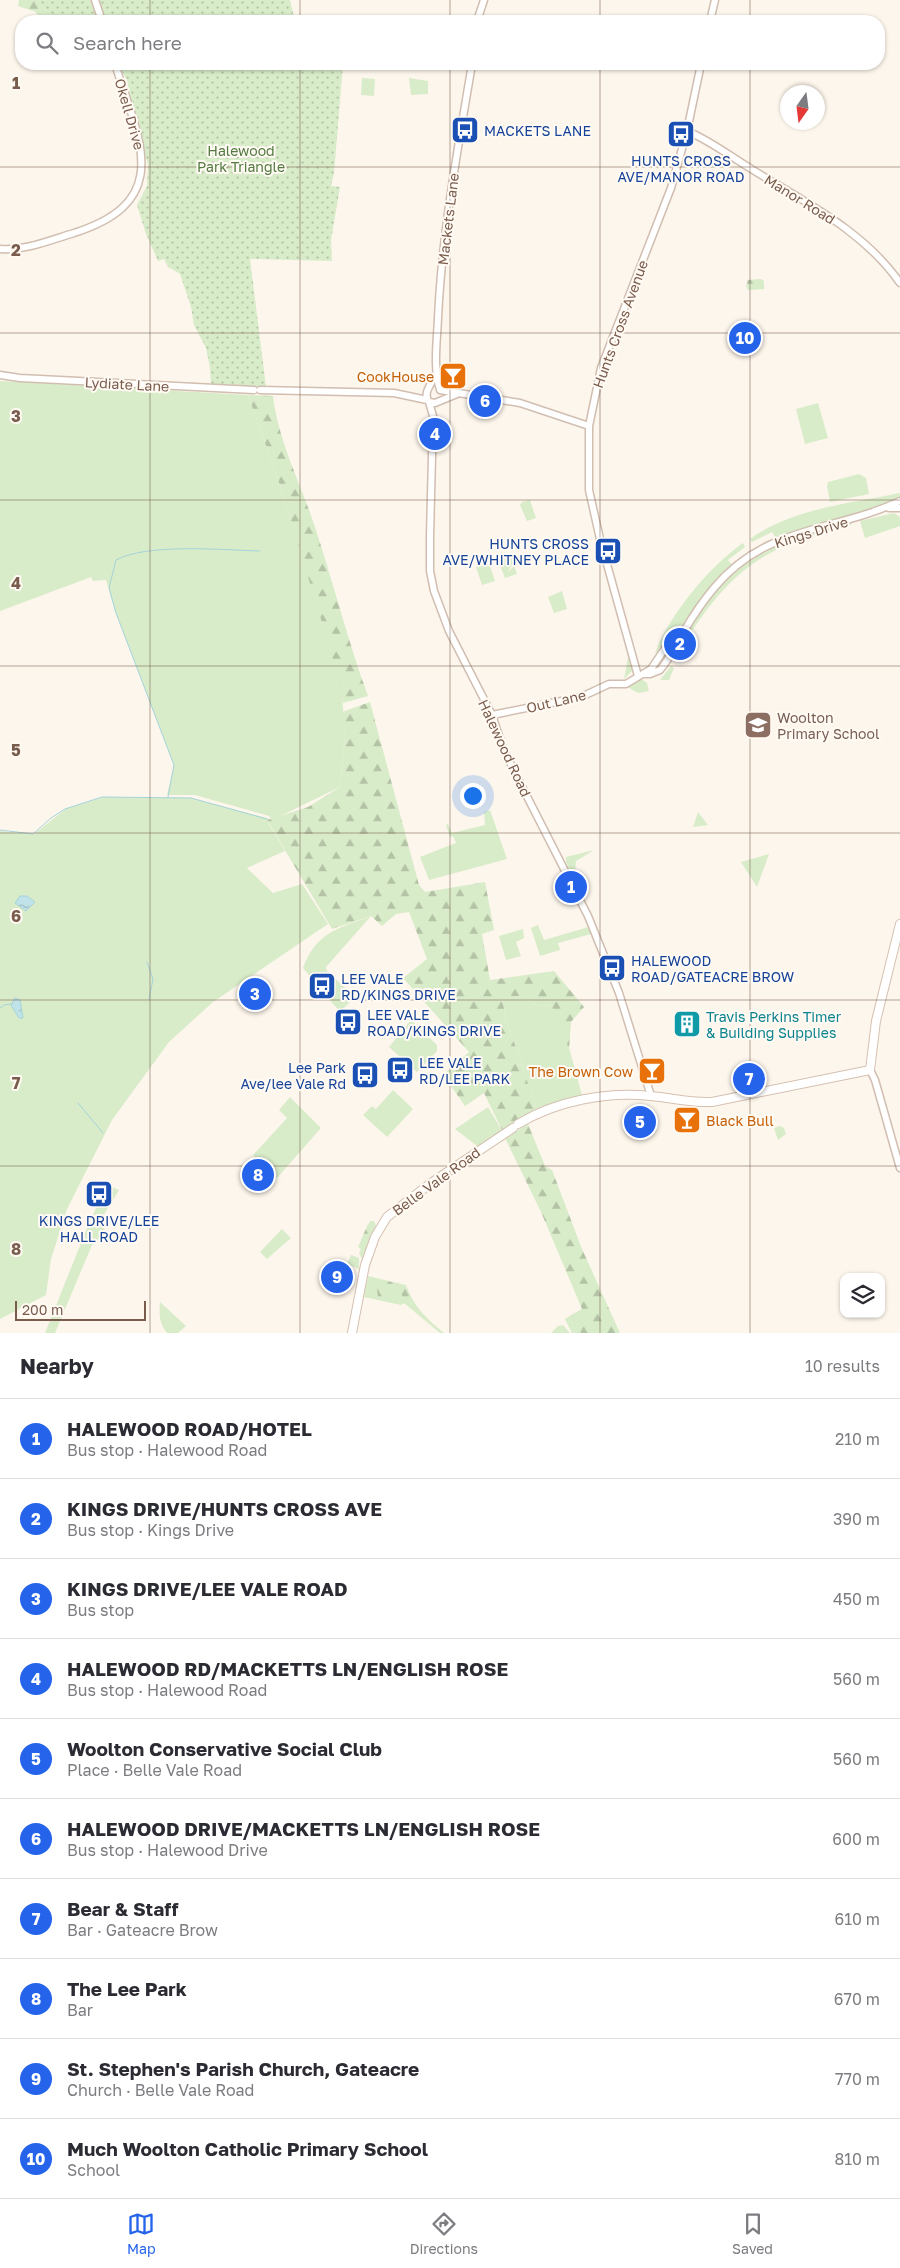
<!DOCTYPE html>
<html lang="en">
<head>
<meta charset="utf-8">
<style>
  body { margin:0; font-family:"Golos Text",sans-serif; background:#f7f7f7; color:#2b2b33 }
  .controls { position:absolute; right:15px; bottom:15px; display:grid; overflow:hidden; border-radius:10px; box-shadow:0 1px 4px #0004 }
  .controls button { width:45px; height:45px; display:grid; place-items:center; padding:0; border:0; border-bottom:1px solid #e1e1e2; background:#fff; color:#2b2b33; font:25px sans-serif }
  .compass { position:absolute; left:780px; top:85px; width:45px; height:45px; border-radius:50%; background:#fff; box-shadow:0 1px 4px #0004; rotate:194deg }
  .scale { position:absolute; left:15px; bottom:12px; width:131px; box-sizing:border-box; padding-left:5px; border:2px solid #7a5c4d; border-top:0; font-size:14px; line-height:18px; white-space:nowrap; color:#7a5c4d; -webkit-text-stroke:4px #fffaf3; paint-order:stroke }
  .you { position:absolute; left:472px; top:795px; width:18px; height:18px; margin:-12px; border:4px solid #fff; border-radius:50%; background:#1a73e8; box-shadow:0 0 0 8px #1a73e833 }
  .badge { display:grid; place-items:center; width:32px; height:32px; border-radius:50%; background:#2563eb; color:#fff; font-size:16px; font-weight:700 }
  .pin { position:absolute; translate:-50% -50%; border:2px solid #fff; box-shadow:0 1px 5px #0006 }
  .list { margin:0; padding:0; list-style:none }
  h2 { display:flex; justify-content:space-between; align-items:center; height:65px; margin:0; padding:0 20px; font-size:21px }
  h2 small { font-size:16px; font-weight:400; color:#7c7c81 }
  .list li { display:grid; grid-template-columns:32px 1fr auto; gap:15px; align-items:center; box-sizing:border-box; height:80px; padding:0 20px; border-top:1px solid #e1e1e2 }
  .list b { display:block; font-size:19px; white-space:nowrap }
  .list p { margin:0; font-size:16px; white-space:nowrap; color:#7c7c81 }
  .list em { font-size:16px; font-style:normal; color:#7c7c81 }
  .icon { flex:none; width:28px; height:28px; fill:none; stroke:currentColor; stroke-width:2; stroke-linecap:round; stroke-linejoin:round }
  .map { position:relative; flex:none; width:900px; height:1333px; overflow:hidden }
  .search { position:absolute; background:#fff; box-shadow:0 1px 4px #0004; left:15px; right:15px; top:15px; height:55px; display:flex; align-items:center; gap:12px; box-sizing:border-box; padding:0 18px; border-radius:20px; color:#7c7c81; font-size:19px }
  .sheet { height:865px; background:#fff }
  nav { display:flex; justify-content:space-around; align-items:center; box-sizing:border-box; height:70px; border-top:1px solid #e1e1e2; background:#fff; font-size:14px; color:#7c7c81 }
  nav a { display:grid; justify-items:center; gap:2px }
  nav .on { color:#2563eb }
  .map>svg:first-child { display:block }
  .green { fill:#d8ecc9 }
  .forest { fill:url(#forest-firs) }
  .park { fill:url(#park-dots) }
  .water { fill:url(#water-ripples); stroke:#a5d3da }
  .lines { fill:none; stroke-linecap:round; stroke-linejoin:round }
  .stream { stroke:#a5d3da; stroke-width:1 }
  .tertiary-casing { stroke:#d1beb0; stroke-width:9 }
  .secondary-casing { stroke:#d6c0b0; stroke-width:10 }
  .tertiary { stroke:#fff; stroke-width:6 }
  .secondary { stroke:#fff; stroke-width:8 }
  .grid { fill:none; stroke:#7a5c4d; stroke-width:1; stroke-opacity:0.55 }
  .labels { text-anchor:middle; dominant-baseline:central; stroke-width:4; stroke-linejoin:round; paint-order:stroke }
  .street-label { font-size:14px; fill:#7a5c4d; stroke:#fffaf3 }
  .transit-label { font-size:14px; fill:#164399; stroke:#fffaf3; text-anchor:start }
  .park-label { font-size:14px; fill:#537a41; stroke:#fffaf3 }
  .food-label { font-size:14px; fill:#c56008; stroke:#fffaf3; text-anchor:end }
  .education-label { font-size:14px; fill:#785e54; stroke:#fffaf3; text-anchor:start }
  .culture-label { font-size:14px; fill:#0d838f; stroke:#fffaf3; text-anchor:start }
  .grid-label { font-size:16px; text-anchor:middle; font-weight:bold; fill:#7a5c4d; stroke:#fffaf3; stroke-width:4; stroke-linejoin:round; paint-order:stroke }
</style>
</head>
<body>
<div class="map">
<svg width="900" height="1333" viewBox="0 0 900 1333">
  <defs>
    <pattern id="forest-firs" width="22" height="20" patternUnits="userSpaceOnUse" patternTransform="scale(1.25)"><rect width="22" height="20" fill="#d8ecc9"/><path d="M5 1l3.5 6h-7zM16 11l3.5 6h-7z" fill="#b4c2a5"/></pattern>
    <pattern id="park-dots" width="8" height="8" patternUnits="userSpaceOnUse" patternTransform="scale(1.25)"><rect width="8" height="8" fill="#d8ecc9"/><path d="M2 2h.1M6 6h.1" fill="none" stroke="#b4c2a5" stroke-width="1.8" stroke-linecap="round"/></pattern>
    <pattern id="water-ripples" width="26" height="14" patternUnits="userSpaceOnUse" patternTransform="scale(1.25)"><rect width="26" height="14" fill="#bfe3e8"/><path d="M2 4q2-2 4 0t4 0M15 11q2-2 4 0t4 0" fill="none" stroke="#a0bbbe"/></pattern>
  </defs>
  <rect width="100%" height="100%" fill="#fdf6ec"/>
  <!-- green -->
  <path class="green" d="M362 78 375 79 374 96 361 95Z
    M409 78 428 81V94L411 95Z
    M0 381 248 395 282 491 341 682 345 737 340 787 272 820 269 816 195 795H167L174 765 116 613 106 580 93 581 91 577 0 611Z
    M818 403 828 438 805 444 796 409Z
    M859 474 866 478 869 494 830 502 827 486 828 482Z
    M900 493V499C860 516 816 523 776 539L772 532 752 542 750 539C791 509 851 503 900 493Z
    M530 500 536 518 527 521 520 505 522 502Z
    M894 513 900 517V526L865 538 860 521Z
    M852 522 851 525C756 546 723 578 674 660L671 661C676 649 685 636 692 624 733 559 780 538 852 522Z
    M743 543 745 547 728 560 733 566 681 631 676 634 671 632 662 648 660 647 657 652 655 653C670 614 709 567 743 543Z
    M511 556 513 564 507 573 514 566 517 574 505 578 498 560Z
    M489 563 495 581 482 585 476 567Z
    M562 591 567 609 554 613 548 597Z
    M631 656 633 670 624 679 628 657 630 660 629 657Z
    M671 666 674 668 669 680H660Z
    M640 678 647 683 649 691 638 693 629 688 628 686Z
    M104 797 191 798 270 819 267 821 285 851 247 868 273 893 302 884 328 924 213 1002 169 1042 112 1120 67 1209 51 1259 46 1295 0 1319V831L34 834 67 808Z
    M490 810 507 859 429 880 420 857 456 843 453 836 450 837 446 825 448 824 452 833 485 825 484 812Z
    M698 812 708 825 693 827Z
    M594 850 576 861 575 874 572 875 566 862V857Z
    M769 854 757 887 741 862Z
    M371 916 326 967 327 971 355 997 340 1012 303 968C316 932 339 928 371 916Z
    M538 925 544 940 592 926 595 933 558 943 560 950 540 956 531 928Z
    M523 929 524 938 516 942 521 956 506 960 499 936Z
    M513 996 523 997 537 1006 551 1005 565 1033 582 1095 538 1113 506 1018 502 998Z
    M411 1020 437 1045V1051L417 1072 389 1047Z
    M393 1090 413 1109 387 1137 363 1115 372 1106 376 1109Z
    M290 1097 321 1128 277 1178 253 1155 287 1118 279 1110Z
    M488 1107 504 1134 481 1149 455 1129Z
    M780 1126 784 1128 786 1134 778 1140 774 1128Z
    M107 1185 119 1190 103 1216 105 1233 92 1245 55 1333H45L89 1223Z
    M370 1221H374L376 1225 362 1259 359 1253 361 1249 358 1247Z
    M282 1229 291 1238 267 1259 260 1252Z
    M351 1255 359 1258V1269L347 1264Z
    M368 1276 406 1285C414 1307 426 1318 444 1333H440L404 1303 401 1305 364 1297Z
    M160 1302 186 1326 178 1333H167C159 1323 159 1314 160 1302Z
    M571 1315 582 1333H572L565 1319Z
    M563 1325 570 1333H551L558 1326Z"/>
  <!-- forest -->
  <path class="forest" d="M19 0H39L47 13 42 21H39L36 12 18 6Z
    M761 279 764 281V289L748 290 746 286 748 280Z
    M248 395 273 396C278 440 300 482 314 524 333 581 347 639 368 696L343 703 340 682 282 491Z
    M370 702 419 885 425 892 485 882 494 930 482 934 490 980 554 971 584 1007 571 1022 569 1049 551 1005 537 1006 523 997 513 996 502 999 506 1018 538 1113 504 1134 484 1093 465 1106 443 1075 469 1052 403 978 427 959 409 912 396 914 382 926 371 916 332 929 267 820 308 807 340 787 345 737 342 712Z
    M528 1124 545 1166 552 1170 582 1249 620 1333H581L571 1315 582 1309 541 1212 505 1138Z
    M368 1224 374 1229 368 1243 363 1245 361 1240Z
    M384 1281 392 1282 397 1293 395 1296 389 1293 386 1299 382 1300 378 1297 377 1289Z
    M405 1287 409 1295 407 1305 404 1303 401 1291Z"/>
  <!-- park -->
  <path class="park" d="M39 0H95L102 21H42L47 13Z
    M99 0H290L295 21H105Z
    M118 64H343L334 173 331 186 340 187 331 240 332 261 250 259 266 387 211 384 210 368 206 348 194 325 191 307 180 274 168 267 164 259 158 261 146 234 137 205 147 186 148 165 129 97 127 80Z"/>
  <!-- water -->
  <path class="water" d="M20 896H27L35 902 26 911 15 903Z
    M15 998 20 1000 23 1018H19L11 1005Z"/>
  <g class="lines">
    <!-- stream -->
    <path class="stream" d="M168 797 174 765 116 613 109 588 116 560C147 543 223 550 260 551
      M0 830 33 834 51 818 65 809 102 797 191 798 267 819
      M147 962 153 979 149 999
      M0 1008 4 1005 11 1004
      M78 1103 103 1133"/>
    <!-- tertiary casing -->
    <g class="tertiary-casing">
      <path id="tertiary" d="M95 0 102 21
        M477 21 484 0
        M710 21 715 0
        M687 131C711 141 731 157 753 170 806 203 864 231 900 283
        M0 249C25 251 50 240 74 233 175 201 139 140 115 64
        M0 375 20 378 254 390
        M435 375C432 384 422 393 429 402L435 403 457 394
        M260 390 394 393 427 400
        M440 390C433 367 437 342 438 318 442 232 458 148 472 64
        M440 390 520 403 589 426
        M429 402 433 416 430 536V571L434 591 449 631 492 715 503 748 513 769 588 916 619 993 651 1096
        M889 508H900
        M645 674H650L660 670C670 659 676 644 684 631 693 616 703 601 714 588 766 525 834 532 900 501
        M638 676 600 539 589 490V426L601 368 671 188 687 131 701 64
        M492 715 581 697 609 684H626L651 669 670 641 682 633
        M870 1070 875 1080 900 1168"/>
    </g>
    <!-- secondary casing -->
    <g class="secondary-casing">
      <path id="secondary" d="M518 1124C556 1101 607 1091 651 1096 672 1098 691 1103 712 1102L870 1070 876 1021 900 924
        M352 1333 365 1265 375 1237 387 1217 431 1183 513 1128"/>
    </g>
    <!-- tertiary -->
    <use href="#tertiary" class="tertiary"/>
    <!-- secondary -->
    <use href="#secondary" class="secondary"/>
  </g>
  <!-- grid -->
  <path class="grid" d="M150 0V21M300 0V21M450 0V21M600 0V21M750 0V21M150 64V1333M300 64V1333M450 64V1333M600 64V1333M750 64V1333M0 167H900M0 333H900M0 500H900M0 666H900M0 833H900M0 1000H900M0 1166H900"/>
  <!-- icons -->
  <defs>
    <g id="bus-square" transform="scale(1.4375)"><rect x="-9" y="-9" width="18" height="18" rx="4" fill="#1a4fb4" stroke="#fffaf3"/><path d="M-5-6H5V4H4V6H2V4H-2V6H-4V4H-5ZM-3.5-4V0h7V-4ZM-3.5 1.2v1.5H-2V1.2ZM2 1.2v1.5H3.5V1.2Z" fill="#fff"/></g>
    <g id="bar-square" transform="scale(1.4375)"><rect x="-9" y="-9" width="18" height="18" rx="4" fill="#e8710a" stroke="#fffaf3"/><path d="M-6-5H6L.8 .8V4.5H3.5V6h-7V4.5H-.8V.8Z" fill="#fff"/></g>
    <g id="school-square" transform="scale(1.4375)"><rect x="-9" y="-9" width="18" height="18" rx="4" fill="#8d6e63" stroke="#fffaf3"/><path d="M0-5L7-2L0 1L-7-2ZM-4 1L0 2.5L4 1V4Q0 6-4 4Z" fill="#fff"/></g>
    <g id="building-square" transform="scale(1.4375)"><rect x="-9" y="-9" width="18" height="18" rx="4" fill="#0f9aa8" stroke="#fffaf3"/><path d="M-4-6H4V6H1V3H-1V6H-4ZM-2.5-4.3h1.7v1.8h-1.7ZM.8-4.3h1.7v1.8H.8ZM-2.5-1h1.7V.8h-1.7ZM.8-1h1.7V.8H.8Z" fill="#fff"/></g>
  </defs>
  <g fill-rule="evenodd">
    <use href="#bus-square" x="465" y="130"/>
    <use href="#bus-square" x="681" y="134"/>
    <use href="#bar-square" x="453" y="376"/>
    <use href="#bus-square" x="608" y="551"/>
    <use href="#school-square" x="758" y="725"/>
    <use href="#bus-square" x="612" y="968"/>
    <use href="#bus-square" x="322" y="986"/>
    <use href="#bus-square" x="348" y="1022"/>
    <use href="#building-square" x="687" y="1024"/>
    <use href="#bus-square" x="400" y="1070"/>
    <use href="#bar-square" x="652" y="1071"/>
    <use href="#bus-square" x="365" y="1075"/>
    <use href="#bar-square" x="687" y="1120"/>
    <use href="#bus-square" x="99" y="1194"/>
  </g>
  <g class="labels">
    <!-- street labels -->
    <g class="street-label">
      <text transform="translate(130 114) rotate(74)">Okell Drive</text>
      <text transform="translate(800 199) rotate(32)">Manor Road</text>
      <text transform="translate(448 219) rotate(-83)">Mackets Lane</text>
      <text transform="translate(620 324) rotate(-70)">Hunts Cross Avenue</text>
      <text transform="translate(127 384) rotate(3)">Lydiate Lane</text>
      <text transform="translate(811 532) rotate(-17)">Kings Drive</text>
      <text transform="translate(556 701) rotate(-13)">Out Lane</text>
      <text transform="translate(505 748) rotate(65)">Halewood Road</text>
      <text transform="translate(436 1181) rotate(-36)">Belle Vale Road</text>
    </g>
    <!-- transit labels -->
    <g class="transit-label">
      <text x="484" y="130">MACKETS LANE</text>
      <text x="681" y="160" text-anchor="middle">HUNTS CROSS<tspan x="681" dy="16">AVE/MANOR ROAD</tspan></text>
      <text x="589" y="543" text-anchor="end">HUNTS CROSS<tspan x="589" dy="16">AVE/WHITNEY PLACE</tspan></text>
      <text x="631" y="960">HALEWOOD<tspan x="631" dy="16">ROAD/GATEACRE BROW</tspan></text>
      <text x="341" y="978">LEE VALE<tspan x="341" dy="16">RD/KINGS DRIVE</tspan></text>
      <text x="367" y="1014">LEE VALE<tspan x="367" dy="16">ROAD/KINGS DRIVE</tspan></text>
      <text x="419" y="1062">LEE VALE<tspan x="419" dy="16">RD/LEE PARK</tspan></text>
      <text x="346" y="1067" text-anchor="end">Lee Park<tspan x="346" dy="16">Ave/lee Vale Rd</tspan></text>
      <text x="99" y="1220" text-anchor="middle">KINGS DRIVE/LEE<tspan x="99" dy="16">HALL ROAD</tspan></text>
    </g>
    <!-- park labels -->
    <g class="park-label">
      <text x="241" y="150">Halewood<tspan x="241" dy="16">Park Triangle</tspan></text>
    </g>
    <!-- food labels -->
    <g class="food-label">
      <text x="434" y="376">CookHouse</text>
      <text x="633" y="1071">The Brown Cow</text>
      <text x="706" y="1120" text-anchor="start">Black Bull</text>
    </g>
    <!-- education labels -->
    <g class="education-label">
      <text x="777" y="717">Woolton<tspan x="777" dy="16">Primary School</tspan></text>
    </g>
    <!-- culture labels -->
    <g class="culture-label">
      <text x="706" y="1016">Travis Perkins Timer<tspan x="706" dy="16">&amp; Building Supplies</tspan></text>
    </g>
  </g>
  <g class="grid-label">
    <text x="16" y="89">1</text>
    <text x="16" y="256">2</text>
    <text x="16" y="422">3</text>
    <text x="16" y="589">4</text>
    <text x="16" y="756">5</text>
    <text x="16" y="922">6</text>
    <text x="16" y="1089">7</text>
    <text x="16" y="1255">8</text>
  </g>
</svg>
<div class="controls">
<button><svg class="icon" aria-label="layers" viewBox="0 0 24 24"><path d="M12 4l9 5-9 5-9-5zM3 14l9 5 9-5"/></svg></button>
</div>
<svg class="compass" viewBox="-18 -18 36 36"><path d="M0-13l5 13h-10z" fill="#e53935"/><path d="M0 13l5-13h-10z" fill="#7c7c81"/></svg>
<div class="scale">200 m</div>
<div class="you"></div>
<div class="pin badge" style="left:571px;top:887px">1</div>
<div class="pin badge" style="left:680px;top:644px">2</div>
<div class="pin badge" style="left:255px;top:994px">3</div>
<div class="pin badge" style="left:435px;top:434px">4</div>
<div class="pin badge" style="left:640px;top:1122px">5</div>
<div class="pin badge" style="left:485px;top:401px">6</div>
<div class="pin badge" style="left:749px;top:1079px">7</div>
<div class="pin badge" style="left:258px;top:1175px">8</div>
<div class="pin badge" style="left:337px;top:1277px">9</div>
<div class="pin badge" style="left:745px;top:338px">10</div>
<div class="search"><svg class="icon" aria-label="search" viewBox="0 0 24 24"><circle cx="10" cy="10" r="6"/><path d="M15 15l6 6"/></svg>Search here</div>
</div>
<section class="sheet">
<h2>Nearby<small>10 results</small></h2>
<ul class="list">
<li><span class="badge">1</span><div><b>HALEWOOD ROAD/HOTEL</b><p>Bus stop · Halewood Road</p></div><em>210 m</em></li>
<li><span class="badge">2</span><div><b>KINGS DRIVE/HUNTS CROSS AVE</b><p>Bus stop · Kings Drive</p></div><em>390 m</em></li>
<li><span class="badge">3</span><div><b>KINGS DRIVE/LEE VALE ROAD</b><p>Bus stop</p></div><em>450 m</em></li>
<li><span class="badge">4</span><div><b>HALEWOOD RD/MACKETTS LN/ENGLISH ROSE</b><p>Bus stop · Halewood Road</p></div><em>560 m</em></li>
<li><span class="badge">5</span><div><b>Woolton Conservative Social Club</b><p>Place · Belle Vale Road</p></div><em>560 m</em></li>
<li><span class="badge">6</span><div><b>HALEWOOD DRIVE/MACKETTS LN/ENGLISH ROSE</b><p>Bus stop · Halewood Drive</p></div><em>600 m</em></li>
<li><span class="badge">7</span><div><b>Bear &amp; Staff</b><p>Bar · Gateacre Brow</p></div><em>610 m</em></li>
<li><span class="badge">8</span><div><b>The Lee Park</b><p>Bar</p></div><em>670 m</em></li>
<li><span class="badge">9</span><div><b>St. Stephen's Parish Church, Gateacre</b><p>Church · Belle Vale Road</p></div><em>770 m</em></li>
<li><span class="badge">10</span><div><b>Much Woolton Catholic Primary School</b><p>School</p></div><em>810 m</em></li>
</ul>
</section>
<nav>
<a class="on"><svg class="icon" aria-label="map" viewBox="0 0 24 24"><path d="M3 6l6-2 6 2 6-2v14l-6 2-6-2-6 2zM9 4v14M15 6v14"/></svg>Map</a>
<a><svg class="icon" aria-label="directions" viewBox="0 0 24 24"><path d="M12 3l9 9-9 9-9-9zM9 14v-3h6M13 9l2 2-2 2"/></svg>Directions</a>
<a><svg class="icon" aria-label="saved" viewBox="0 0 24 24"><path d="M7 4h10v16l-5-4-5 4z"/></svg>Saved</a>
</nav>
</body>
</html>
